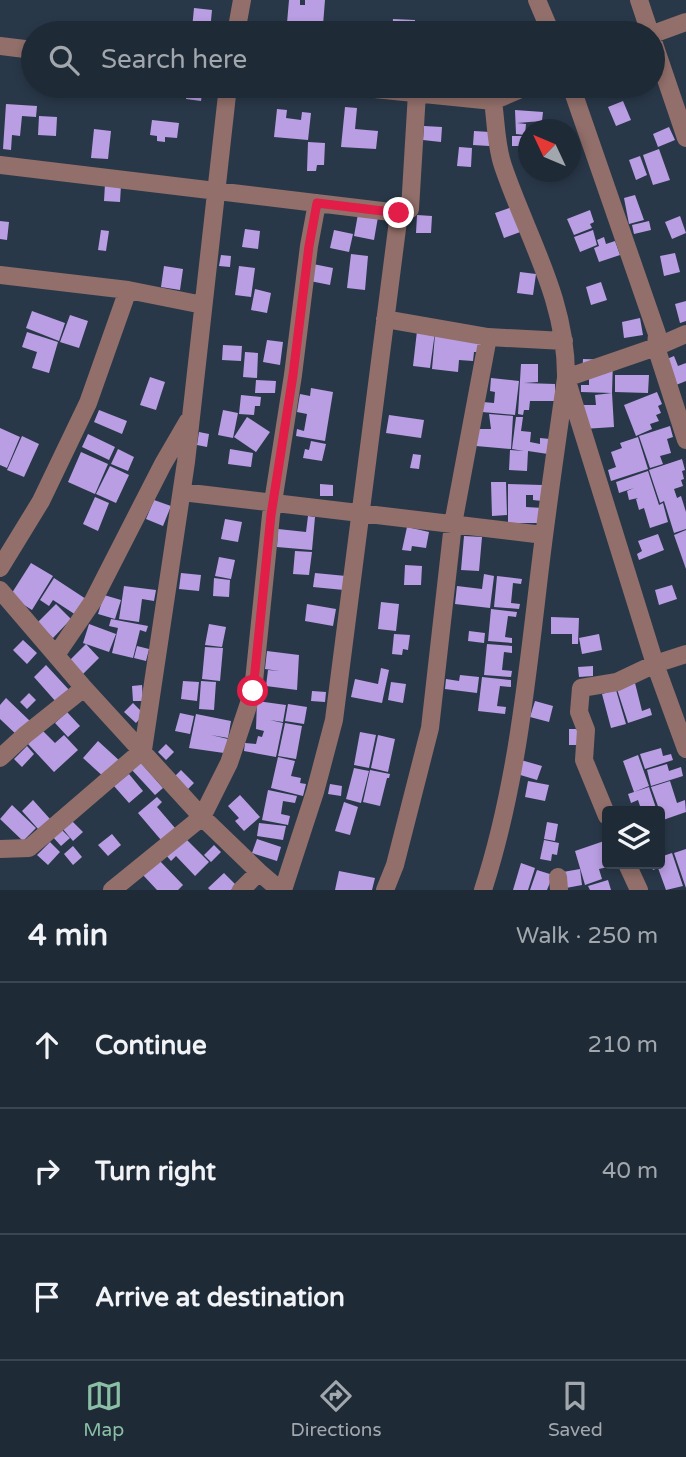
<!DOCTYPE html>
<html lang="en">
<head>
<meta charset="utf-8">
<style>
  body { margin:0; font-family:"Varela Round",sans-serif; background:#27323f; color:#f1f3f6 }
  .controls { position:absolute; right:21px; bottom:21px; display:grid; overflow:hidden; border-radius:7px; box-shadow:0 4px 10px #0003 }
  .controls button { width:63px; height:63px; display:grid; place-items:center; padding:0; border:0; border-bottom:2px solid #3c4652; background:#1f2a37; color:#f1f3f6; font:35px sans-serif }
  .compass { position:absolute; left:518px; top:119px; width:63px; height:63px; border-radius:50%; background:#1f2a37; box-shadow:0 4px 10px #0003; rotate:314deg }
  .stop { position:absolute; width:21px; height:21px; margin:-16px; border:5px solid #e11d48; border-radius:50%; background:#fff }
  .stop.end { background:#e11d48; border-color:#fff; box-shadow:0 2px 7px #0008 }
  .list { margin:0; padding:0; list-style:none }
  h2 { display:flex; justify-content:space-between; align-items:center; height:91px; margin:0; padding:0 28px; font-size:30px }
  h2 small { font-size:23px; font-weight:400; color:#a1a7ad }
  .list li { display:grid; grid-template-columns:46px 1fr auto; gap:21px; align-items:center; box-sizing:border-box; height:126px; padding:0 28px; border-top:2px solid #3c4652 }
  .list b { display:block; font-size:26px; white-space:nowrap }
  .list em { font-size:23px; font-style:normal; color:#a1a7ad }
  .icon { flex:none; width:38px; height:38px; fill:none; stroke:currentColor; stroke-width:2; stroke-linecap:round; stroke-linejoin:round }
  .map { position:relative; flex:none; width:686px; height:890px; overflow:hidden }
  .search { position:absolute; background:#1f2a37; box-shadow:0 4px 10px #0003; left:21px; right:21px; top:21px; height:77px; display:flex; align-items:center; gap:18px; box-sizing:border-box; padding:0 24px; border-radius:38px; color:#a1a7ad; font-size:26px }
  .sheet { height:469px; background:#1f2a37 }
  nav { display:flex; justify-content:space-around; align-items:center; box-sizing:border-box; height:98px; border-top:2px solid #3c4652; background:#1f2a37; font-size:19px; color:#a1a7ad }
  nav a { display:grid; justify-items:center; gap:4px }
  nav .on { color:#8abfa5 }
  .map>svg:first-child { display:block }
  .building { fill:#b99ee3 }
  .lines { fill:none; stroke-linecap:round; stroke-linejoin:round }
  .minor { stroke:#926f6a; stroke-width:18 }
  .route { stroke:#e11d48; stroke-width:9 }
</style>
</head>
<body>
<div class="map">
<svg width="686" height="890" viewBox="0 0 686 890">
  <rect width="100%" height="100%" fill="#293849"/>
  <!-- building -->
  <path class="building" d="M289 0H300V5H305V0H325L323 25 287 23Z
    M194 8 212 10 210 31 192 29Z
    M393 19 415 20 414 33H392Z
    M521 23 524 33H508L507 27Z
    M323 25 352 32V33H321Z
    M442 26H461L460 33H442Z
    M188 86H203L201 101 186 99Z
    M623 101 631 120 616 126 608 107Z
    M6 104 37 106 36 117 22 116 20 136 12 135 11 150 3 149Z
    M345 107 357 108 355 129 378 131 376 149 341 147Z
    M277 109 287 110 286 118 301 120 302 112 311 113 308 140 274 137Z
    M515 110 543 112 542 121 517 123 526 124 525 135 516 134Z
    M39 116 57 117 56 136 38 135Z
    M152 120 179 123 177 138 165 137V142L157 141V136L150 135Z
    M424 126 442 127 441 142 423 140Z
    M669 127 675 140 658 147 653 134Z
    M94 129 111 131 108 159 91 158Z
    M474 131 490 132 489 146 473 145Z
    M512 136H528V146H512Z
    M308 142 325 143 324 165H317L316 171H307Z
    M459 147 472 148 471 167 457 166Z
    M659 149 670 180 653 185 643 155Z
    M640 156 647 175 636 180 629 160Z
    M105 184 121 185 120 202 104 201Z
    M635 195 644 220 629 224 624 198Z
    M515 206 523 231 504 238 495 213Z
    M590 210 594 222 590 224 592 228 574 235 567 219Z
    M358 214 378 217 374 240 354 236Z
    M417 215 432 216 431 233H416Z
    M680 216 686 233 672 239 665 222Z
    M0 221 9 222 7 240 0 239Z
    M649 221 651 230 634 234 632 225Z
    M245 229 260 231 258 249 242 247Z
    M101 230 109 231 106 251 98 250Z
    M334 230 353 234 349 252 330 248Z
    M593 230 597 245 580 252 574 237Z
    M604 237 606 244 615 241 620 255 599 262 594 248 599 246 597 240Z
    M675 253 680 272 664 276 660 256Z
    M351 254 368 256 365 290 347 288Z
    M221 255 231 256 230 267 219 266Z
    M313 264 333 268 330 285 310 281Z
    M164 266 183 269 180 290 161 287Z
    M239 266 255 268 251 297 235 295Z
    M520 272 536 274 533 295 517 293Z
    M601 282 607 300 591 305 586 287Z
    M255 289 271 293 267 313 251 310Z
    M686 301V321L680 323 675 304Z
    M32 311 65 323 59 341 26 328Z
    M70 315 88 321 79 348 60 342Z
    M640 318 643 335 624 338 622 322Z
    M417 331 435 332 430 368 413 366Z
    M27 332 58 342 49 373 32 368 37 352 22 347Z
    M435 335 482 340 480 352H474L473 361 459 360 458 372 432 369Z
    M267 340 283 342 280 365 263 362Z
    M223 345 242 346 241 361 222 360Z
    M245 352 258 353 257 378 243 377Z
    M674 356 678 366 686 363V381L676 385 667 359Z
    M583 359 613 360 612 393 581 392V385H589V375H582Z
    M521 364H538V382L524 383 555 384V401H530L529 410H524L523 415 518 414Z
    M615 375H649L648 393 615 392Z
    M150 377 165 382 156 410 140 405Z
    M491 378 519 381 515 415 482 412 483 402 494 403 495 392 490 391Z
    M256 380 276 381 275 393H255Z
    M311 388 333 392 325 441 296 436 297 429 304 431 307 414 297 412 300 394 310 396Z
    M657 392 662 404 658 406 661 413 656 415 659 421 650 424 652 429 636 436 624 405Z
    M612 393 614 427 583 429 582 405H596L595 395Z
    M241 395 261 397 260 406H255L254 415 239 414Z
    M99 410 127 421 122 434 94 422Z
    M223 410 238 413 233 438 218 435Z
    M489 414 513 416 511 449 476 446 477 429H491Z
    M389 415 424 420 421 438 386 433Z
    M247 417 270 432 256 452 234 437Z
    M516 417H523L521 431 531 432 530 442 540 444V438L550 439 548 454 528 451 527 471 509 470 510 450 524 451 512 449Z
    M670 426 673 437 667 439 671 453 660 456 663 464 650 468 639 436Z
    M0 428 20 437 7 468 0 465Z
    M199 432 209 434 207 447 197 445Z
    M88 434 115 447 109 460 82 447Z
    M22 436 39 444 24 477 7 470Z
    M638 437 648 469 611 481 608 470 616 467 611 452 622 448 620 443Z
    M311 441 326 444 322 461 303 458 305 449 309 450Z
    M118 449 134 457 128 471 111 464Z
    M230 449 253 453 251 467 228 464Z
    M81 452 108 464 95 494 68 482Z
    M413 454 421 455 419 469 410 468Z
    M682 459 685 470 682 471 684 479 681 480 683 486 674 489 677 498 681 496 686 512V529L674 533 664 501 660 503 649 470Z
    M110 466 129 475 116 503 96 494Z
    M648 471 659 505 663 503 668 522 650 528 644 508 639 510 636 499 638 498 629 500 627 491 634 488 619 493 616 482Z
    M491 482H506L507 515 492 516Z
    M320 484 333 485V496H320Z
    M508 484 542 485V501L533 500V495H526V507L543 508 542 523H508Z
    M95 497 109 503 98 531 83 524Z
    M154 500 171 506 163 526 146 519Z
    M308 516 315 517 312 550 277 547 278 529 306 532Z
    M225 519 242 522 238 542 221 539Z
    M407 527 429 532 426 548 412 546 411 551 402 550Z
    M686 530V569L674 535Z
    M658 534 664 550 639 560 637 554 642 551 638 541Z
    M464 536 482 537 479 571 461 570Z
    M295 551 312 552 309 575 293 574Z
    M219 557 235 560 231 579 215 576Z
    M31 563 53 576 32 610 10 596Z
    M405 565 422 566 421 585H404Z
    M181 573 201 575 199 591 179 589Z
    M315 573 346 576 344 590 313 587Z
    M484 574 494 576 490 608 455 604 457 586 482 589Z
    M497 576 522 579 521 584 513 583 511 603 520 604 519 609 494 607Z
    M54 578 86 599 76 615 53 600 49 606 40 600Z
    M214 578 230 580 229 597 213 596Z
    M672 585 677 599 659 605 655 590Z
    M124 586 156 590 154 601 142 599 139 622 119 619Z
    M104 595 121 600 115 619 98 614Z
    M381 602 399 604 396 631 378 629Z
    M56 604 71 619 53 638 37 623Z
    M307 604 336 609 333 626 305 621Z
    M491 609 517 612 516 617 508 616 505 637 512 638V643L488 641Z
    M551 617 579 618 578 644H572V634H551Z
    M111 619 148 626 146 632 140 630 133 658 112 653 118 628 109 626Z
    M89 624 116 634 109 652 83 643Z
    M209 624 226 627 222 647 205 645Z
    M469 631 485 633 484 643 468 641Z
    M394 634 410 635 408 650 403 649 402 655 392 654Z
    M599 634 602 650 582 654 579 638Z
    M23 640 37 653 27 664 13 650Z
    M86 644 99 658 83 674 70 660Z
    M487 644 512 646V653L504 652 502 670 512 671 511 677 484 675Z
    M137 646 149 649 146 661 134 658Z
    M205 647 223 648 220 681 202 679Z
    M267 651 299 655 297 690 266 686 268 670 280 671 265 669Z
    M46 665 70 691 57 703 34 677Z
    M593 666V676L579 677 578 667Z
    M381 668 389 670 382 703 351 697 355 679 378 684Z
    M460 675 479 677 477 693 445 689 446 679 459 681Z
    M482 677 511 680V687L500 686 497 706 506 707 505 714 478 711Z
    M183 681 199 682 197 701 181 699Z
    M201 681 216 682 214 710 199 709Z
    M391 682 406 684 403 703 388 700Z
    M635 683 642 711 650 708 652 715 628 723 617 689Z
    M142 685 143 701H133L132 686Z
    M616 690 626 724 611 728 602 694Z
    M312 691 326 692 325 702 311 701Z
    M29 693 36 700 27 709 20 702Z
    M6 698 31 722 18 736 0 719V705Z
    M257 701 286 705 283 722 270 720 283 723 276 757 244 751 245 743 256 744 258 736 262 737 264 731 256 729Z
    M535 701 553 706 549 722 530 717Z
    M133 703 144 714 136 723 124 712Z
    M288 704 307 707 304 724 285 721Z
    M67 712 80 726 68 737 55 723Z
    M180 713 194 716 190 734 175 731Z
    M196 714 231 721 228 738 211 735 228 739 224 753 189 748Z
    M285 723 302 726 296 759 278 756Z
    M569 729H580V745H569Z
    M42 730 55 743 64 735 78 750 54 772 28 744Z
    M360 732 376 735 369 768 354 765Z
    M378 735 395 739 388 772 371 768Z
    M98 741 121 762 106 779 83 758Z
    M166 744 174 752 166 760 158 752Z
    M27 746 34 754 22 767 14 759Z
    M661 748 663 756 671 754 673 760 645 769 640 754Z
    M638 755 649 786 634 792 623 761Z
    M278 757 295 761 291 776 301 778 300 783 306 784 303 796 271 788Z
    M521 760 542 766 537 780 517 774Z
    M140 762 163 788 155 795 132 770Z
    M667 764 669 771 681 767 683 776 651 786 647 770Z
    M354 768 369 771 361 803 346 799Z
    M181 770 194 783 187 790 174 777Z
    M370 770 390 774 389 778H387L380 806 363 802Z
    M129 774 143 791 129 803 114 786Z
    M528 781 549 785 545 801 525 797Z
    M670 781 677 803 685 800 686 812 663 820 651 787Z
    M330 784 342 786 341 796 328 794Z
    M649 787 657 811H634L641 809 638 800 631 803 628 794Z
    M268 790 297 796 295 803 283 801 281 814 290 816 288 825 262 820Z
    M240 795 260 817 244 831 235 821 239 818 228 806Z
    M157 797 162 802 157 807 175 828 161 840 138 813Z
    M33 800 50 819 39 830 22 811Z
    M344 802 358 807 350 835 335 831Z
    M12 805 36 828 23 841 0 819Z
    M71 820 83 832 73 841 62 828Z
    M547 822 558 824 555 841 544 839Z
    M259 823 286 826 283 840 257 836Z
    M60 828 70 838 61 846 52 836Z
    M112 834 121 845 108 856 98 845Z
    M184 837 209 862 195 876 176 856 171 861 166 855Z
    M257 839 281 847 277 861 252 853Z
    M544 840 559 843 557 855 552 854 551 861 540 859Z
    M607 840V855L604 856 608 867 599 869 602 879 585 885 575 851Z
    M50 842 60 852 48 865 37 855Z
    M214 845 221 852 211 862 204 855Z
    M73 846 82 857 73 865 64 854Z
    M686 849V888L674 853Z
    M672 853 683 886 666 890 658 868 653 870 651 864H660V857Z
    M158 859 183 885 178 890H157L142 874Z
    M521 863 535 868 528 890H513Z
    M580 869 582 885 566 888 563 872Z
    M537 870 553 875 547 890H530Z
    M339 871 375 878 372 890H335Z
    M224 873 236 885 231 890H210L208 888Z
    M608 880 611 890H590L588 886Z"/>
  <g class="lines">
    <!-- minor -->
    <path class="minor" d="M537 0 551 33
      M639 0 650 33
      M236 33 242 0
      M653 34 686 22
      M653 41 686 138
      M0 46 33 50
      M345 86 493 101
      M571 86 657 334 656 347 686 440
      M0 165 399 213 334 720 315 792 283 890
      M399 213 410 209 417 93
      M0 275 128 290 203 305
      M385 319 488 337 453 524 430 728 395 865 385 890
      M488 337 564 341
      M182 492 544 535
      M0 568 41 501 88 403 128 290
      M0 590 84 688 202 817 259 872 280 890
      M686 654 655 664 686 749
      M56 655 93 601 163 464 188 421
      M0 758 25 735 84 688
      M607 816 584 760 586 730 579 712 581 688 617 682 655 664 566 378 656 347 686 334
      M0 849 29 848 143 750 186 462 228 86
      M627 864 639 890
      M558 877 559 890
      M112 890 202 817 229 763 253 691 271 515 293 375 309 246 317 203
      M241 890 259 872
      M483 890C515 792 526 687 538 585 546 515 556 447 566 378 567 300 527 237 503 166 496 146 496 122 493 101L528 86"/>
  </g>
  <g class="lines">
    <!-- route -->
    <path class="route" d="M253 691 271 515 293 375 309 246 317 203 399 213"/>
  </g>
</svg>
<div class="controls">
<button><svg class="icon" aria-label="layers" viewBox="0 0 24 24"><path d="M12 4l9 5-9 5-9-5zM3 14l9 5 9-5"/></svg></button>
</div>
<svg class="compass" viewBox="-18 -18 36 36"><path d="M0-13l5 13h-10z" fill="#e53935"/><path d="M0 13l5-13h-10z" fill="#a1a7ad"/></svg>
<div class="stop" style="left:253px;top:691px"></div>
<div class="stop end" style="left:399px;top:213px"></div>
<div class="search"><svg class="icon" aria-label="search" viewBox="0 0 24 24"><circle cx="10" cy="10" r="6"/><path d="M15 15l6 6"/></svg>Search here</div>
</div>
<section class="sheet">
<h2>4 min<small>Walk · 250 m</small></h2>
<ul class="list">
<li><svg class="icon" aria-label="ahead" viewBox="0 0 24 24"><path d="M12 20V5M6 11l6-6 6 6"/></svg><div><b>Continue</b></div><em>210 m</em></li>
<li><svg class="icon" aria-label="right" viewBox="0 0 24 24"><path d="M7 20v-9h11M14 6l5 5-5 5"/></svg><div><b>Turn right</b></div><em>40 m</em></li>
<li><svg class="icon" aria-label="arrive" viewBox="0 0 24 24"><path d="M6 21V4h12l-3 4 3 4H6"/></svg><div><b>Arrive at destination</b></div></li>
</ul>
</section>
<nav>
<a class="on"><svg class="icon" aria-label="map" viewBox="0 0 24 24"><path d="M3 6l6-2 6 2 6-2v14l-6 2-6-2-6 2zM9 4v14M15 6v14"/></svg>Map</a>
<a><svg class="icon" aria-label="directions" viewBox="0 0 24 24"><path d="M12 3l9 9-9 9-9-9zM9 14v-3h6M13 9l2 2-2 2"/></svg>Directions</a>
<a><svg class="icon" aria-label="saved" viewBox="0 0 24 24"><path d="M7 4h10v16l-5-4-5 4z"/></svg>Saved</a>
</nav>
</body>
</html>
